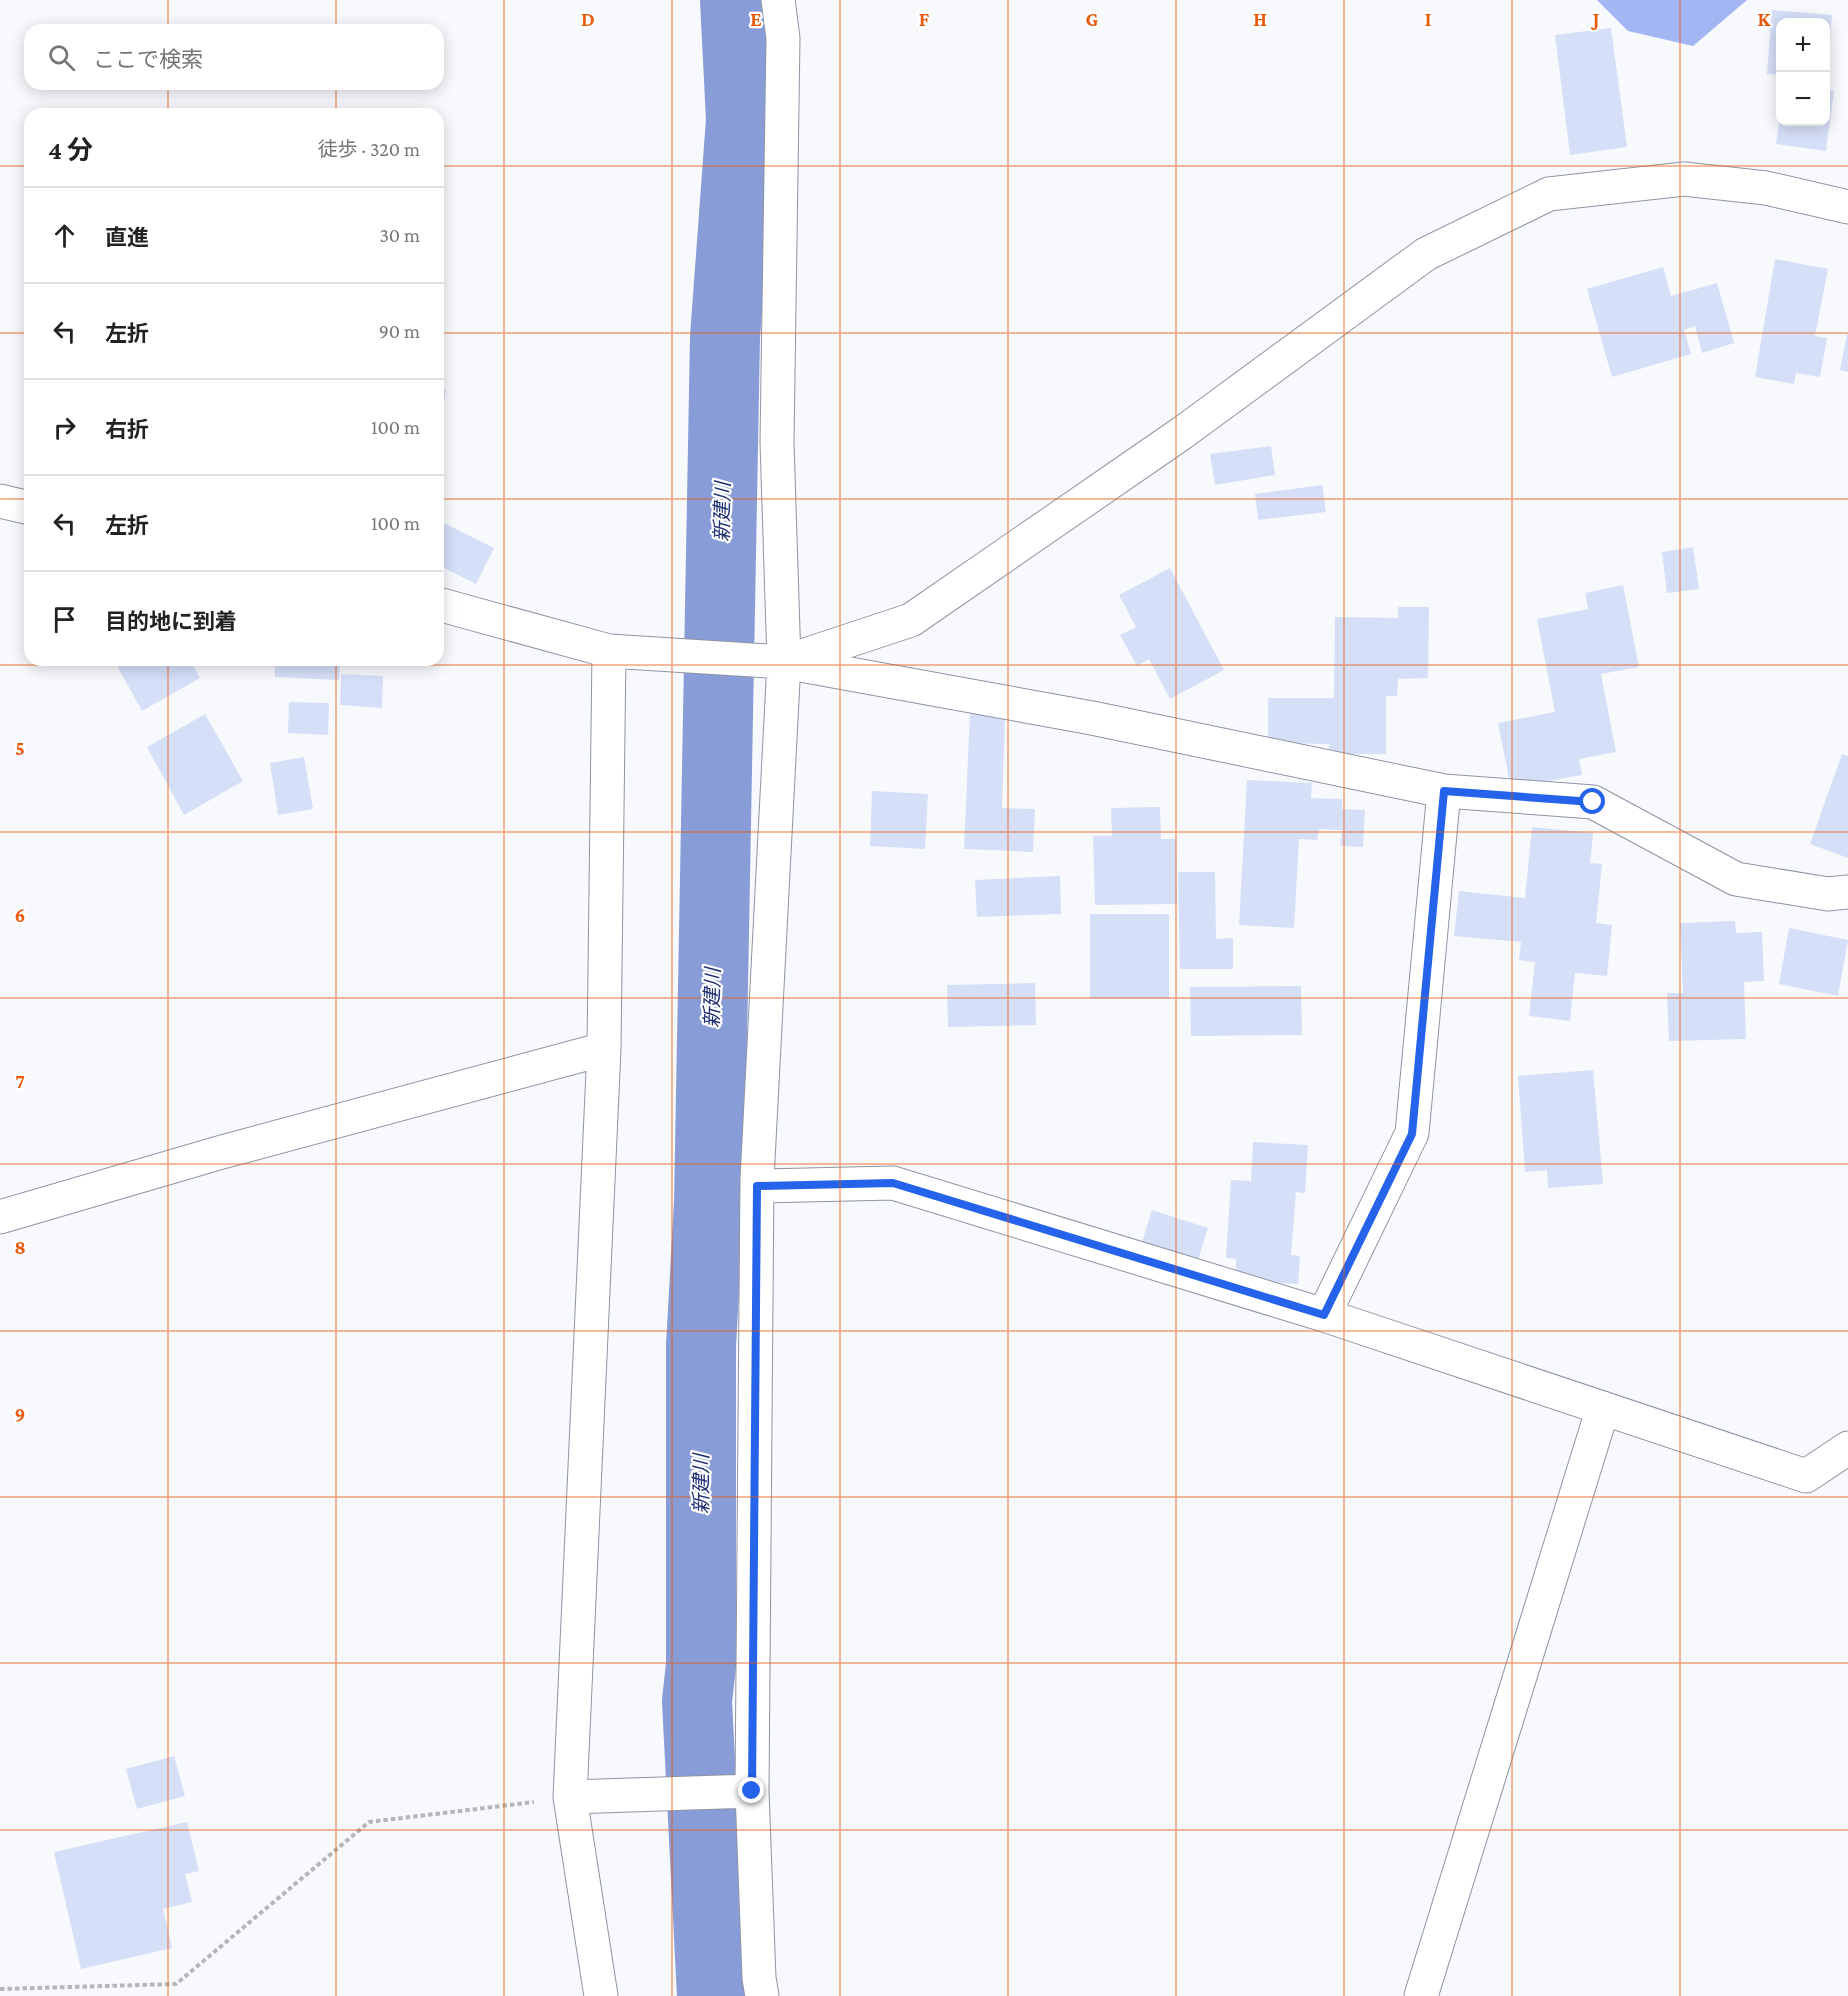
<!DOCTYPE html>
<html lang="ja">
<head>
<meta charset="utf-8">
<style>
  body { margin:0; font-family:"Crimson Pro","Noto Sans JP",serif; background:#f6f6f6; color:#222 }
  .controls { position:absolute; right:18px; top:18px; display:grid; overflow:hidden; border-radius:12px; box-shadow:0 3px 15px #0003 }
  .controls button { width:54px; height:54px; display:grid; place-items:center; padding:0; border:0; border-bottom:2px solid #e0e0e0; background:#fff; color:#222; font:30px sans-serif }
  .stop { position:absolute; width:18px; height:18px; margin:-14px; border:4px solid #2563eb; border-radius:50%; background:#fff }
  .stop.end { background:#2563eb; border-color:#fff; box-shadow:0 2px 6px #0008 }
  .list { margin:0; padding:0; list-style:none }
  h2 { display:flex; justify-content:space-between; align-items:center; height:78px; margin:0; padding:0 24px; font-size:26px }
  h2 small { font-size:20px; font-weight:400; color:#767676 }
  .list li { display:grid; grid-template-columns:39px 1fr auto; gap:18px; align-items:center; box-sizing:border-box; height:96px; padding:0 24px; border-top:2px solid #e0e0e0 }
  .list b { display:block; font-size:22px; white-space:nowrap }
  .list em { font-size:20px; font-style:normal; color:#767676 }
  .icon { flex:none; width:33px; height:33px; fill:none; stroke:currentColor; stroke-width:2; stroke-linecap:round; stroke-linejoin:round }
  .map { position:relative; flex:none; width:1848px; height:1996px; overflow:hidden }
  .search { position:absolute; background:#fff; box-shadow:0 3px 15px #0003; left:24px; top:24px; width:420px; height:66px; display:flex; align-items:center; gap:15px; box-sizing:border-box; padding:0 21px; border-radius:18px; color:#767676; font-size:22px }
  .panel { position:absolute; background:#fff; box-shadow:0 3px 15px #0003; left:24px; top:108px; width:420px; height:558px; border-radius:18px }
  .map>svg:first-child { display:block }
  .forest { fill:#a1b6f2 }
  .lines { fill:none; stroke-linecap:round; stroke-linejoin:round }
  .river { stroke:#889dd7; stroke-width:70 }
  .building { fill:#d6dff8 }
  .minor-casing { stroke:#8f94a3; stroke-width:35 }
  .tertiary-casing { stroke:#8f94a3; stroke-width:35 }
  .path { stroke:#b5b6ba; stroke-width:4; stroke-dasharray:4.5 3; stroke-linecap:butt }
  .minor { stroke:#fff; stroke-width:33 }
  .tertiary { stroke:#fff; stroke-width:33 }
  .route { stroke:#2563eb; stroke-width:8 }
  .grid { fill:none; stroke:#e8590c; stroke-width:1.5; stroke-opacity:0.55 }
  .labels { text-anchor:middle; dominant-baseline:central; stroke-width:4.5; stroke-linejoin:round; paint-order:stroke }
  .water-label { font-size:20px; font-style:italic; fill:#203074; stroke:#fff }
  .grid-label { font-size:20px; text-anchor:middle; font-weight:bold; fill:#e8590c; stroke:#fff; stroke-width:4.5; stroke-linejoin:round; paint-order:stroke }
</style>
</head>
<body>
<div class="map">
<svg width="1848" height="1996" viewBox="0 0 1848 1996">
  <rect width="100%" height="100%" fill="#f8f9fc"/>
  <!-- forest -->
  <path class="forest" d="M1597 0H1747L1693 46 1628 31Z"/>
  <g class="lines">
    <!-- river -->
    <path class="river" d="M712 1996 697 1701 701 1665V1346L709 1202 725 337 741 120 735 0"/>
  </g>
  <!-- building -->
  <path class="building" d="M1772 10 1832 15 1827 73H1826V22H1780V75L1767 74Z
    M1611 28 1627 147 1570 155 1555 35Z
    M1826 90 1834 91 1826 151 1776 144 1779 122H1826Z
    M1775 259 1828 269 1815 336 1827 338 1820 377 1796 373 1794 384 1755 377Z
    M1663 267 1671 296 1717 283 1734 343 1702 353 1695 326 1684 330 1691 354 1612 377 1587 289Z
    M1847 334H1848V372L1840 370Z
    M438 389 446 390 439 434H438Z
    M1271 446 1275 475 1215 485 1210 454Z
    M1322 485 1326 512 1258 520 1255 494Z
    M444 523 494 548 476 584 438 565V534Z
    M1693 547 1699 589 1667 593 1662 552Z
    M1170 568 1224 670 1170 699 1149 659 1137 666 1120 635 1136 627 1119 595Z
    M1623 585 1639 667 1601 674 1616 752 1579 759 1582 775 1511 788 1498 723 1555 712 1537 619 1588 609 1585 593Z
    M1398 607H1429L1428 678 1398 679 1397 696H1386V754H1328L1329 744 1268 743V698H1334L1335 617 1398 618Z
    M118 660H190L200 678 142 711 115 662Z
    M275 660H340L339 680 275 677Z
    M341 674 383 676 382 708 340 705Z
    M289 702 329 703 328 735 288 733Z
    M205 714 243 781 184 815 147 747Z
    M970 714 1005 716 1002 808 1035 809 1033 852 964 849Z
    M1842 754 1848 756V858L1810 844Z
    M304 757 313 809 278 815 270 763Z
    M1247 780 1312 783 1311 798 1342 799V809L1365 810 1363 847 1340 846 1342 830 1319 829 1317 840 1299 839 1294 928 1239 925Z
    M872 791 928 794 925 849 870 846Z
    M1160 807 1161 839H1176L1177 904 1095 905 1093 836H1112L1111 808Z
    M1532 827 1593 833 1590 863 1602 864 1596 923 1612 925 1607 976 1575 973 1570 1021 1529 1016 1535 962 1519 960 1521 942 1454 936 1459 891 1525 898Z
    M1178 872H1215L1216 939 1233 938V969H1180Z
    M1060 876 1061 914 977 917 975 880Z
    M1090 914H1169V999H1090Z
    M1735 921 1736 933 1762 932 1764 981 1744 982 1746 1039 1669 1041 1667 993H1683L1680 923Z
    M1789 928 1848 940 1838 996 1779 984Z
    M1035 983 1036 1025 948 1027 947 985Z
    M1301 986 1302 1035 1191 1036 1190 987Z
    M1593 1070 1603 1184 1548 1188 1547 1170 1525 1172 1518 1076Z
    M1253 1142 1308 1145 1305 1193 1296 1192 1291 1255 1300 1256 1298 1284 1236 1280V1259L1226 1258 1231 1180 1251 1181Z
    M1152 1210 1208 1228 1197 1263 1141 1245Z
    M174 1756 185 1796 137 1809 126 1769Z
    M187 1822 199 1871 185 1874 192 1902 163 1909 172 1948 81 1969 54 1852Z"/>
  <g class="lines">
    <!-- minor casing -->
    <g class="minor-casing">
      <path id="minor" d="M0 501 30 508
        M438 604 609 651 784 662 1092 718 1444 791 1593 802 1736 879 1828 894 1848 892
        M757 1186 893 1183 1324 1315 1806 1476 1848 1448
        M0 1217 222 1152 604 1049
        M1324 1315 1412 1133 1444 791
        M570 1797 752 1791
        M601 1996 570 1797 604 1049 609 651
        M762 1996 759 1978 752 1791 757 1179 784 662 777 442 783 38 778 0
        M1421 1996 1603 1408"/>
    </g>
    <!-- tertiary casing -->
    <g class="tertiary-casing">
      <path id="tertiary" d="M784 662 911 620 1182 433 1426 254 1549 194 1684 179 1766 188 1848 207"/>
    </g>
    <!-- path -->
    <path class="path" d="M0 1989 176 1984 369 1822 534 1802"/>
    <!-- minor -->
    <use href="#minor" class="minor"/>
    <!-- tertiary -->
    <use href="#tertiary" class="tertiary"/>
  </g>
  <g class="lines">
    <!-- route -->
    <path class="route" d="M752 1791 757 1186 893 1183 1324 1315 1412 1134 1444 791 1593 802"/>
  </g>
  <!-- grid -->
  <path class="grid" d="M168 0V30M336 0V30M504 0V1996M672 0V1996M840 0V1996M1008 0V1996M1176 0V1996M1344 0V1996M1512 0V1996M1680 0V1996M168 84V114M336 84V114M0 166H30M438 166H1848M0 333H30M438 333H1848M0 499H30M438 499H1848M168 660V1996M336 660V1996M0 665H1848M0 832H1848M0 998H1848M0 1164H1848M0 1331H1848M0 1497H1848M0 1663H1848M0 1830H1848"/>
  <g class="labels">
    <!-- water labels -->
    <g class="water-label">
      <text transform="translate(722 512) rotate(-89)">新建川</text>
      <text transform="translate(712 998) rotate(-89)">新建川</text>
      <text transform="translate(701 1484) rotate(-90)">新建川</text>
    </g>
  </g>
  <g class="grid-label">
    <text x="588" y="26">D</text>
    <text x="756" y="26">E</text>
    <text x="924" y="26">F</text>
    <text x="1092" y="26">G</text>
    <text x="1260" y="26">H</text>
    <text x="1428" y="26">I</text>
    <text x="1596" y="26">J</text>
    <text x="1764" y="26">K</text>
    <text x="20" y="755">5</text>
    <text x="20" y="922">6</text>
    <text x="20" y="1088">7</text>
    <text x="20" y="1254">8</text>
    <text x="20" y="1421">9</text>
  </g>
</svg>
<div class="controls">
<button>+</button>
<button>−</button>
</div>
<div class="stop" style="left:1593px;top:802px"></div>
<div class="stop end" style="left:752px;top:1791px"></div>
<div class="search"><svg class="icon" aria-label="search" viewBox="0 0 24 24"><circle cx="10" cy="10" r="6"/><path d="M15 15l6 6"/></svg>ここで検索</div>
<section class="panel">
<h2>4 分<small>徒歩 · 320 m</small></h2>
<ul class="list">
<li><svg class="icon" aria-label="ahead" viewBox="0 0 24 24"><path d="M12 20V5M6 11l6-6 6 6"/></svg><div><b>直進</b></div><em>30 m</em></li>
<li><svg class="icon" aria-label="left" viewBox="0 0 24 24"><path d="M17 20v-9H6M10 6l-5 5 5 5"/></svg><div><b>左折</b></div><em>90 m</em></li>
<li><svg class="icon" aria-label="right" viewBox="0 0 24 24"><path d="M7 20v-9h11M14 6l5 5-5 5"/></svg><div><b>右折</b></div><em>100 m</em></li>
<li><svg class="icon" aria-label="left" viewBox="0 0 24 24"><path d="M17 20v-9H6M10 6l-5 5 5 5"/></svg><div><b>左折</b></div><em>100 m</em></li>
<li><svg class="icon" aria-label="arrive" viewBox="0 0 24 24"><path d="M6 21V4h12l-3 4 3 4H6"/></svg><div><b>目的地に到着</b></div></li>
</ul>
</section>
</div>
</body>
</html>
